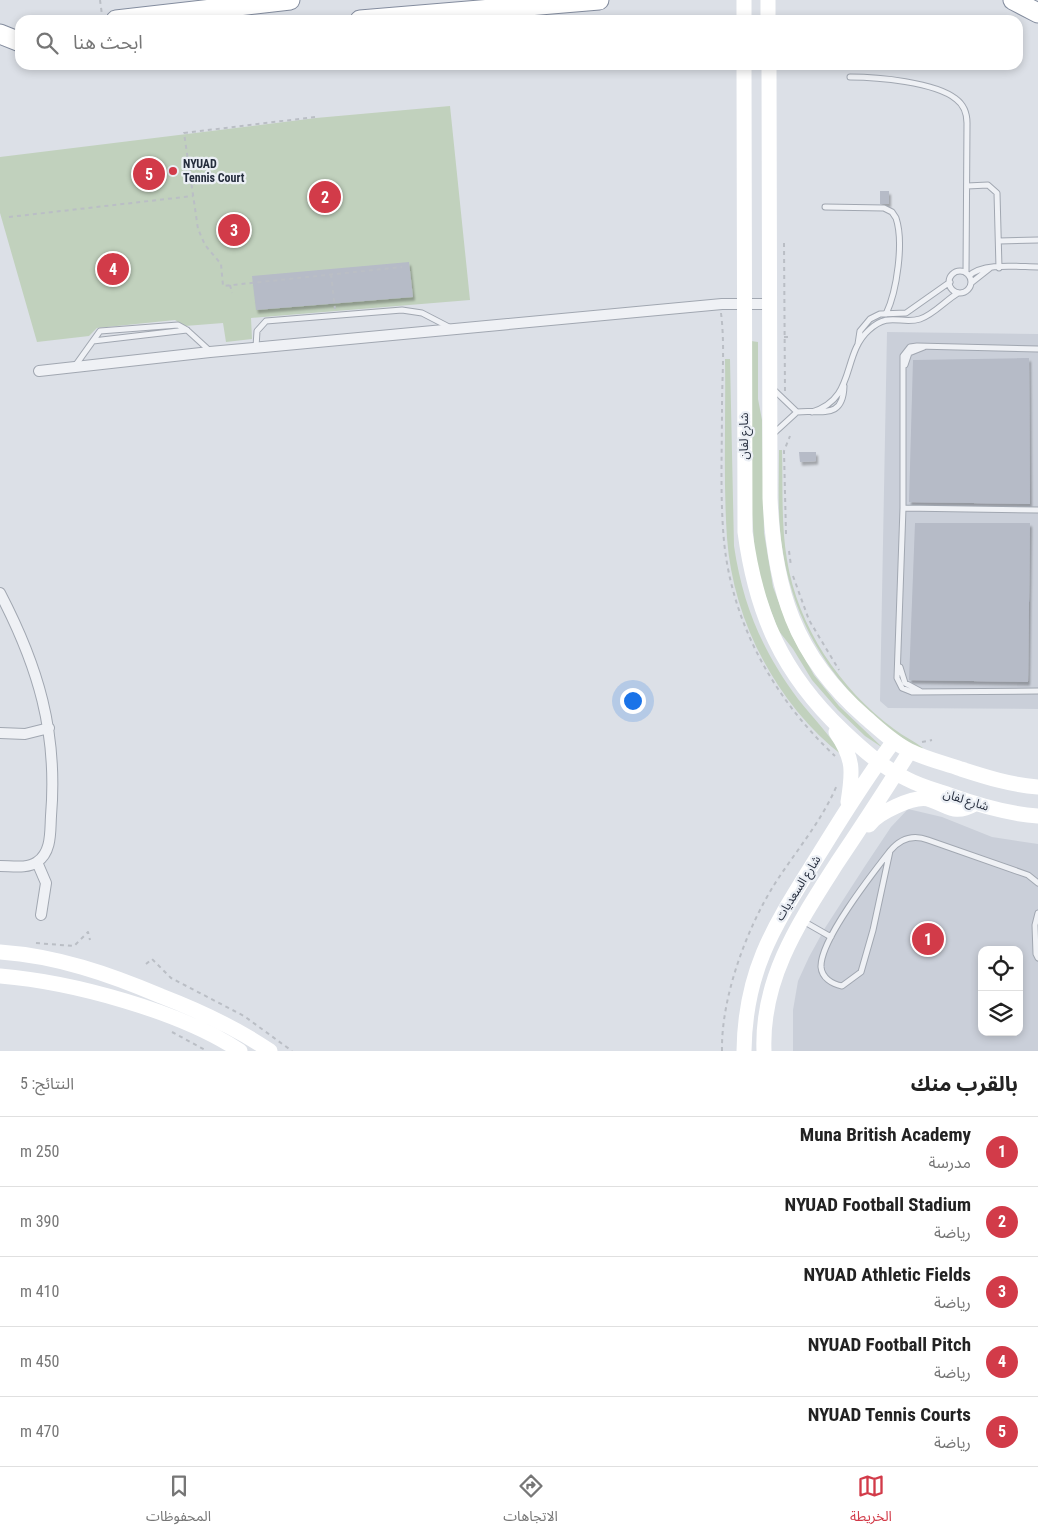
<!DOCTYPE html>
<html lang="ar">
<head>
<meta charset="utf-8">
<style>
  body { margin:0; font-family:"Roboto Condensed","Noto Sans Arabic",sans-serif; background:#f6f6f6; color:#222; direction:rtl }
  .controls { position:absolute; right:15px; bottom:15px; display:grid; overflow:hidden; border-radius:10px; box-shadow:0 2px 8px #0003 }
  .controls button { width:45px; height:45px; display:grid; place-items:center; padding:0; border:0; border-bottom:1px solid #e0e0e0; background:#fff; color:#222; font:25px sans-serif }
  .you { position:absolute; left:632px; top:700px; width:18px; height:18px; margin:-12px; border:4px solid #fff; border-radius:50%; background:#1a73e8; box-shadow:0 0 0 8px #1a73e833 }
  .badge { display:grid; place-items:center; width:32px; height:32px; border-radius:50%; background:#d23b49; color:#fff; font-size:16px; font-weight:700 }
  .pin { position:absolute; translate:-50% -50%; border:2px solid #fff; box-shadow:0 1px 5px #0006 }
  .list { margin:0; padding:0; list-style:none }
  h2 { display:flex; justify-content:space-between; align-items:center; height:65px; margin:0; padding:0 20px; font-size:21px }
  h2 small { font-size:16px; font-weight:400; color:#767676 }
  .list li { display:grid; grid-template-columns:32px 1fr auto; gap:15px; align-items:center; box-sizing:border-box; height:70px; padding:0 20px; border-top:1px solid #e0e0e0 }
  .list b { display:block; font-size:19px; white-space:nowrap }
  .list p { margin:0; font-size:16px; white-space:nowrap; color:#767676 }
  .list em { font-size:16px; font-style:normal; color:#767676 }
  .icon { flex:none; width:28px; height:28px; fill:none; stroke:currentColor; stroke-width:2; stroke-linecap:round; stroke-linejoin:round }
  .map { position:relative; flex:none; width:1038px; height:1051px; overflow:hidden; direction:ltr }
  .search { position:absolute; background:#fff; box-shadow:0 2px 8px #0003; left:15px; right:15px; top:15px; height:55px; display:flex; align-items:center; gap:12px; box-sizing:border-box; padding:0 18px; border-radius:15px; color:#767676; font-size:19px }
  .sheet { height:415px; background:#fff }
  nav { display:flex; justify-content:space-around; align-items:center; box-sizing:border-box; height:70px; border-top:1px solid #e0e0e0; background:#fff; font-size:14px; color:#767676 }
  nav a { display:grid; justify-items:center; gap:2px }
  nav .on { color:#d23b49 }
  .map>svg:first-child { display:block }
  .built { fill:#cacfd9; fill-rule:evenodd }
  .green { fill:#c1d1bd }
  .building { fill:#b6bbc7; filter:url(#shadow) }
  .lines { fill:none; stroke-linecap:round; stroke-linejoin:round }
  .lane-casing { stroke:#a1a7b1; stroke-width:7 }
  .street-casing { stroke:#a1a7b1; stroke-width:12 }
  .highway-casing { stroke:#838c9e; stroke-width:21 }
  .path { stroke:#babec5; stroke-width:2; stroke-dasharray:4 4; stroke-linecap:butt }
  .lane { stroke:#eff1f5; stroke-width:5 }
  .street { stroke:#eff1f5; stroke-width:10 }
  .secondary { stroke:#fff; stroke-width:15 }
  .highway { stroke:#fff; stroke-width:19 }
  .poi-dot { fill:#d23b49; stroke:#ebeff5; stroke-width:2 }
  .labels { text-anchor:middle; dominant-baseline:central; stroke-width:4.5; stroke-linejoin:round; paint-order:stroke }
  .poi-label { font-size:12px; font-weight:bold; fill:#252d3d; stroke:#ebeff5; text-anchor:start }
  .street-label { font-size:12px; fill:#252d3d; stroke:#ebeff5 }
</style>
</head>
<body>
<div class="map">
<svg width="1038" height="1051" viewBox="0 0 1038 1051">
  <defs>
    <filter id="shadow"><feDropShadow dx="2" dy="3.5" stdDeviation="1" flood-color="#0004"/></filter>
  </defs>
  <rect width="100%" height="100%" fill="#dce0e7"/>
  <!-- built -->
  <path class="built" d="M887 332 1038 334V709L888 708 880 701Z
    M908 809 942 817 992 837 1038 844V1051H793V1010L798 981 809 957 825 928 865 866 891 827ZM982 950H1019V1032H982Z"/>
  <!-- green -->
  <path class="green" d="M450 106 470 300 251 318 252 339 226 342 223 323 185 326 175 320 97 328 89 336 37 342 0 213V157L316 118Z
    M751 341 758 342V399L762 420 764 533 773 587 791 634 814 675 839 706 883 748 865 736 838 710 812 680 793 649 778 630 763 589 755 555 752 514Z
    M725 359H730L734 546C743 606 762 650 798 699 813 718 830 735 843 756 777 705 733 621 727 538 723 479 726 418 725 359Z
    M779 450H782C783 487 781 524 787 560 798 627 840 689 894 729 903 736 914 741 923 748L921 750C848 707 797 637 783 553 777 519 779 485 779 450Z"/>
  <!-- building -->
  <path class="building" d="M880 191H889V204H880Z
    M409 262 413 297 256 310 252 276Z
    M1029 358 1030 504 909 502 913 360Z
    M799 452H816V461L800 462Z
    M915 523H1030L1028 682 909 680Z"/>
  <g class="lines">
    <!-- lane casing -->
    <g class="lane-casing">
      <path id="lane" d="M850 77C877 77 935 82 956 99 964 105 967 114 967 123L966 273
        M967 186 988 185 997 193 999 268
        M825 207 884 208 892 212 896 218C904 242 897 291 886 314
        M999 241 1038 240
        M949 282a11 11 0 1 1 22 0a11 11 0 1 1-22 0Z
        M969 276C983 262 1019 267 1038 267
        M971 283 990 268
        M93 341 187 330
        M858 344 860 331 870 319 880 314 906 313 950 282
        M256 347 257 331 266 321 402 310 422 313 451 328
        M1038 349 917 346 910 347 903 356V508L897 678 902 688 912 692 1038 691
        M905 365 909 353 924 347
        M75 366 100 331 178 325 187 330 210 351
        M774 390 797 412
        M812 412C857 398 841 355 869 330 889 311 901 325 920 319 933 315 946 300 958 293
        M773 434 797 412C820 409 843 421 844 386
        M903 508 1038 510
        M900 667 905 683 920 691
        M890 851 873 930 861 972 842 986C832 984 822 978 821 967 820 940 872 874 890 851 900 839 912 834 928 840L1028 875 1038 883
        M1038 913 1035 925 1036 954 1038 958
        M803 921 831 937"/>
    </g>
    <!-- street casing -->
    <g class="street-casing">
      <path id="street" d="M39 371 210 352 722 304H769
        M0 593C38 666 58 732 51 816 50 831 52 852 37 862 27 869 12 866 0 866
        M0 733 25 734 49 728
        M37 862 46 883 41 915"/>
    </g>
    <!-- highway casing -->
    <g class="highway-casing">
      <path id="highway" d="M1013 0 1038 13
        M116 20 290 0
        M360 20 599 0
        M0 34 20 42"/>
    </g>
    <!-- path -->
    <path class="path" d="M100 0 102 15
      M315 117 184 133 198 229 205 245 221 264 223 286 402 267
      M9 217 193 196
      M784 243 785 391
      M331 274 335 309
      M230 285 232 293
      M721 313C725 345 722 377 722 408 722 452 720 498 724 541 732 624 775 700 835 756
      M784 337H791
      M786 534 784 451 790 436
      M789 551 791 566
      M793 576 809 620 839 670
      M922 742 932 740
      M36 943 74 946 88 932 90 940
      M146 964 152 959 171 978 244 1016 292 1051
      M172 1032 207 1051
      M722 1051C721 998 746 930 774 885 795 852 822 821 837 785"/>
    <!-- lane -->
    <use href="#lane" class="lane"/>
    <!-- street -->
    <use href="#street" class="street"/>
    <!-- secondary -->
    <path class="secondary" d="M768 0V20
      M744 20V0
      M744 65 745 532C756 614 782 673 843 731 862 749 883 768 907 779 920 786 935 790 950 795 978 805 1008 814 1038 816
      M769 65 770 498C774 589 794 655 865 717 879 729 893 743 910 751 926 759 944 763 961 769 986 777 1011 785 1038 787
      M836 732C854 759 853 771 848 802
      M869 825C877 813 913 796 928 799 949 805 953 816 975 804
      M0 952C57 956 109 974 161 996 200 1011 235 1027 270 1051
      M0 976C72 982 180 1011 240 1051
      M744 1051C745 969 775 925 816 859 841 819 865 779 894 741
      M764 1051C761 978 800 921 837 863 862 826 886 789 910 751"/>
    <!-- highway -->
    <use href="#highway" class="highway"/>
  </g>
  <!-- markers -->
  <circle class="poi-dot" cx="173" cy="171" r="5"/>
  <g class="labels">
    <!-- poi labels -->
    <g class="poi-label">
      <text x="183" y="164">NYUAD<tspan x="183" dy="14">Tennis Court</tspan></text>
    </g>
    <!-- street labels -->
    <g class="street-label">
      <text transform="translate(744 436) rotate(-90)">شارع لفان</text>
      <text transform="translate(966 800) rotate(17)">شارع لفان</text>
      <text transform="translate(798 888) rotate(-58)">شارع السعديات</text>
    </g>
  </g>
</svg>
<div class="controls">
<button><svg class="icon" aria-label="locate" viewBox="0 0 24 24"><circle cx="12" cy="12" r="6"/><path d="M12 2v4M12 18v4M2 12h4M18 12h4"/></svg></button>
<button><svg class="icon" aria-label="layers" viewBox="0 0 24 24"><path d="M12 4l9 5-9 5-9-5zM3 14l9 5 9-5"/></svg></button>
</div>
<div class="you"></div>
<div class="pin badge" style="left:928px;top:939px">1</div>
<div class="pin badge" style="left:325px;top:197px">2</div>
<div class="pin badge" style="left:234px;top:230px">3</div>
<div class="pin badge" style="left:113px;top:269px">4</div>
<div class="pin badge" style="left:149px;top:174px">5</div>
<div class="search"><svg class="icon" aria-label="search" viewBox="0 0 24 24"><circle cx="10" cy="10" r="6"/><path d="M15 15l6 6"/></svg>ابحث هنا</div>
</div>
<section class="sheet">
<h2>بالقرب منك<small>النتائج: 5</small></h2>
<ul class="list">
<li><span class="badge">1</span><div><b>Muna British Academy</b><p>مدرسة</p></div><em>250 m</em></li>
<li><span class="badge">2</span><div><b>NYUAD Football Stadium</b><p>رياضة</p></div><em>390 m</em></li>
<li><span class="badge">3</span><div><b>NYUAD Athletic Fields</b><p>رياضة</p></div><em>410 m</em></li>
<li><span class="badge">4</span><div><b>NYUAD Football Pitch</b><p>رياضة</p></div><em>450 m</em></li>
<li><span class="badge">5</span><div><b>NYUAD Tennis Courts</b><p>رياضة</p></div><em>470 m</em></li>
</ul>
</section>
<nav>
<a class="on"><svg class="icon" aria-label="map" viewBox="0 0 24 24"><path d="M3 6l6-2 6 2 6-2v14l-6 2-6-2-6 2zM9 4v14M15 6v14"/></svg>الخريطة</a>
<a><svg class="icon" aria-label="directions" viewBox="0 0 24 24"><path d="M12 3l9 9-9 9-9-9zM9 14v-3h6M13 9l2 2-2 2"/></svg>الاتجاهات</a>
<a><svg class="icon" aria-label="saved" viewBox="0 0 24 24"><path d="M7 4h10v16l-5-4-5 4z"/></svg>المحفوظات</a>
</nav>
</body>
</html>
